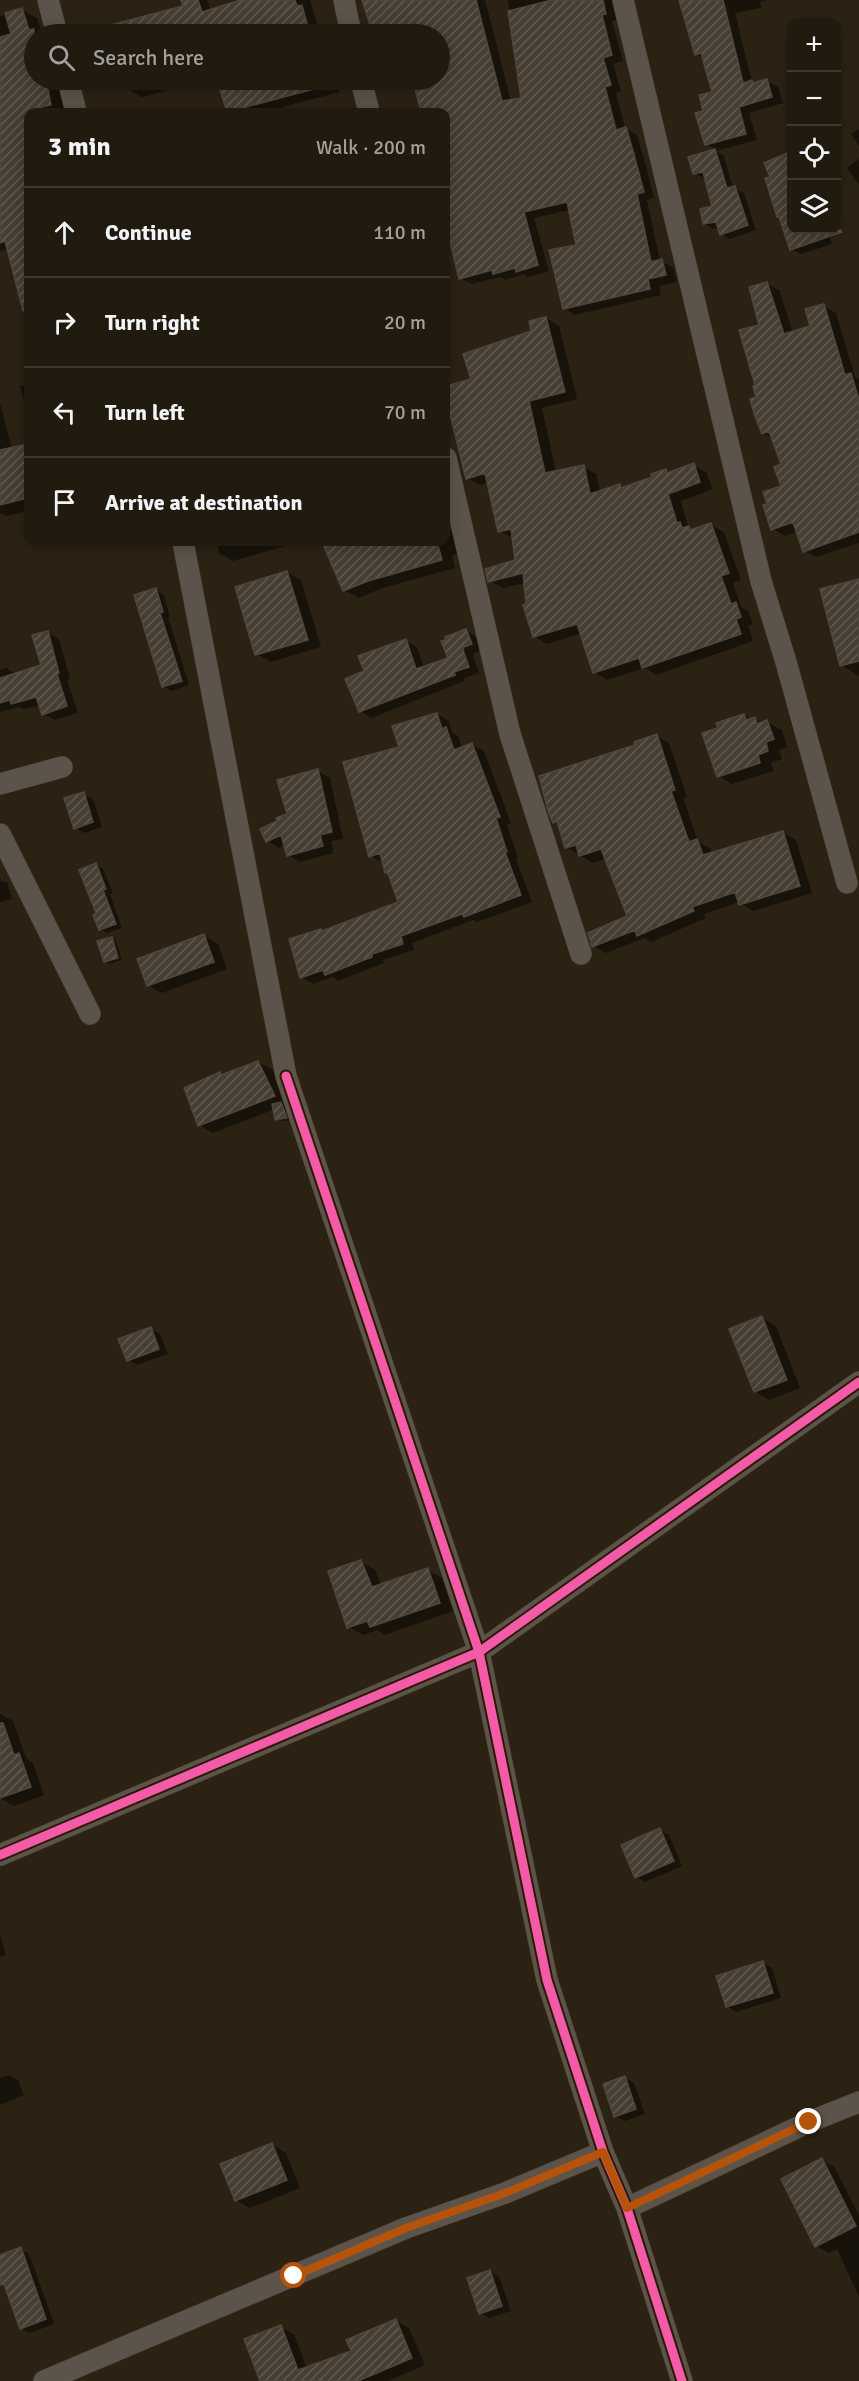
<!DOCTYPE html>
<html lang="en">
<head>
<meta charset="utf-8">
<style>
  body { margin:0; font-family:Signika,sans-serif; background:#2d271d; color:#f1f3f6 }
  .controls { position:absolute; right:18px; top:18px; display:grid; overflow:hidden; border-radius:12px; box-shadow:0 3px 15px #0003 }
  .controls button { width:54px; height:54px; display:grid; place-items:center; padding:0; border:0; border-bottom:2px solid #3e382f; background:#211a0f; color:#f1f3f6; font:30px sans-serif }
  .stop { position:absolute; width:18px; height:18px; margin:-14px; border:4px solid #b45309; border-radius:50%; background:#fff }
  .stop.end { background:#b45309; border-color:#fff; box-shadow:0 2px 6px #0008 }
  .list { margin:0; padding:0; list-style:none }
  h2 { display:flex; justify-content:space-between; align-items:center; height:78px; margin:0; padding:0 24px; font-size:26px }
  h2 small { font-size:20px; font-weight:400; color:#a2a19e }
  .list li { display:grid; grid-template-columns:39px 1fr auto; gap:18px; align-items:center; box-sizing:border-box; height:90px; padding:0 24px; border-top:2px solid #3e382f }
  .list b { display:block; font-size:22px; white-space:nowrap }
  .list em { font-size:20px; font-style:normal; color:#a2a19e }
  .icon { flex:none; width:33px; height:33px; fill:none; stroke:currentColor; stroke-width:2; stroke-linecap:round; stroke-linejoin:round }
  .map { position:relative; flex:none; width:859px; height:2381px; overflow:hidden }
  .search { position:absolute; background:#211a0f; box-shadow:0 3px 15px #0003; left:24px; top:24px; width:426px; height:66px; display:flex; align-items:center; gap:15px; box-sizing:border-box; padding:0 21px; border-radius:33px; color:#a2a19e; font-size:22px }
  .panel { position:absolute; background:#211a0f; box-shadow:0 3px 15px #0003; left:24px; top:108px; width:426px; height:438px; border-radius:12px }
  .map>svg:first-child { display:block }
  .shadow { fill:#0007 }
  .building { fill:url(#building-hatch); stroke:#50473c; stroke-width:1.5 }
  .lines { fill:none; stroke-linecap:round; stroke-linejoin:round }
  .minor-casing { stroke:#473e33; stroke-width:22 }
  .minor { stroke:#5c544a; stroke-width:21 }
  .cycleway-casing { stroke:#2c1901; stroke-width:13 }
  .cycleway { stroke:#f35aa7; stroke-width:9 }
  .route { stroke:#b45309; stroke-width:8 }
</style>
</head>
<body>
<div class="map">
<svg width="859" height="2381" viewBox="0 0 859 2381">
  <defs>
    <pattern id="building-hatch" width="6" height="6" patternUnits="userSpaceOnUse" patternTransform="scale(1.5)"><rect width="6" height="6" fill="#473e33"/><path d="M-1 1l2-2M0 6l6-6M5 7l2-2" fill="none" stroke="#61594f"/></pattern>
  </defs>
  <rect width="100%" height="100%" fill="#2c2214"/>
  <!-- shadow -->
  <path class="shadow" d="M182 0H207L211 11 246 0H310L320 34H116L114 26 185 7Z
    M365 0H485L511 101 522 99 508 0H612L617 20 612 21 623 61 613 64 621 91 616 93 625 128 637 135 644 159 654 198 647 200 660 261 673 267 677 282 659 286 661 295 575 315 564 308 577 246 570 210 534 218 549 271 528 277 523 274 506 280 500 277 472 284 460 278 446 218V112H422L414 80H440V34H375Z
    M680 0H767L760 2 761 8 735 13 752 82 756 84 767 81 778 87 783 103 749 113 757 140 716 151 724 156 733 188 744 193 756 230 730 239 721 234 719 227 713 229 704 223 714 208 706 178H703L694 173 690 158 717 150 706 144 705 112 713 93 704 59 696 54Z
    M22 10 37 18 42 34H34V80H58L65 112H28V295L19 290 7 249 0 251V16Z
    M114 80H196L197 83 142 97 129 90 128 84 123 85Z
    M238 80H336L339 92 264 112H230Z
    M859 129V146L851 134Z
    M859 159V185L847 168Z
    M792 230H827L832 244 801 254 792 249Z
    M767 284 779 290 793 333 812 327 824 306 836 313 855 377 859 379V543L816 557 804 551 796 532 785 536 773 529 769 505 783 487V465L774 439 763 433 758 398 761 326Z
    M546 318 559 326 577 399 542 408 556 472 583 467 596 474 600 492 620 486 624 488 654 478 666 471 670 473 693 465 706 472 713 489 681 501 688 527 694 530 711 525 724 532 741 580 733 583 741 607 748 611 753 624 748 626 753 641 656 675 645 668 607 680 594 672 582 633 547 644 534 636 525 583 503 588 490 581 516 561 513 538 499 531 488 483 480 485 467 478 446 387 473 380 533 332Z
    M28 384V418L20 386Z
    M0 403 12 449 28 446V511L6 516 0 513Z
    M446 527 453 531 459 553 452 555 455 568 382 588 359 598 344 590 334 542H446Z
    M216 542H299L233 561 220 554Z
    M287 572 301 580 321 647 271 662 257 654Z
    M859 581V676L841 665Z
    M156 590 164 595 170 617H168L189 685 171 691 163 686Z
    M466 631 477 637 482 650 474 653 473 657 479 673 464 678 465 681 371 718 360 711 406 641 417 647 424 668 449 659Z
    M47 633 59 639 70 679 67 680 78 713 55 720 43 714 40 705 24 709 19 707 0 712V670L6 668 16 674 43 666Z
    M437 714 449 721 452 732 458 736 462 748 472 744 484 751 511 823 507 825 518 858 516 859 532 902 477 922 473 920 412 943 414 950 383 960 384 963 338 981 332 977 313 984 301 977 324 932 400 903 390 875 386 872 382 862 371 856 401 748Z
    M744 716 763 723 767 722 782 730 787 747 779 750 782 759 771 763 774 771 732 784 718 776 720 729Z
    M657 736 669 743 687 797 683 798 698 842 710 848 712 854 783 833 796 840 812 893 753 911 739 902 704 914 706 918 651 942 644 938 606 953 593 946 629 917 606 859 593 863 566 847 559 825 554 822 637 746Z
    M318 771 330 778 343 839 331 841 334 853 300 862 288 855 285 845 279 848 267 841 289 815Z
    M83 794 93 799 102 827 85 833 75 828Z
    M96 865 103 869 113 893 110 894 122 928 107 933 100 929Z
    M0 876 1 881 8 883 12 899 0 902Z
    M204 936 218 944 227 969 162 993 148 985Z
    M112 938 116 941 122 960 109 964 105 961Z
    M258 1062 273 1070 288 1104 290 1120 281 1121 276 1119 275 1109 213 1133 199 1125 220 1074 224 1076Z
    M762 1318 776 1326 800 1388 769 1400 755 1391Z
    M151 1329 160 1334 168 1354 137 1365 128 1360Z
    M361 1562 375 1570 381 1585 427 1570 442 1578 453 1611 385 1635 377 1630 363 1635 349 1627Z
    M0 1714 13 1721 26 1758 33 1763 44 1795 14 1806 0 1798Z
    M660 1830 669 1835 682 1866 645 1882 636 1877Z
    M0 1935 6 1955 0 1957Z
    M763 1963 772 1968 781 1998 736 2012 727 2006Z
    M9 2075 18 2080 24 2095 0 2105V2078Z
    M625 2078 634 2083 645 2114 625 2121 615 2116Z
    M272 2145 286 2153 300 2188 250 2208 236 2200Z
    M822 2160 834 2167 859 2215V2297L837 2249 829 2253 816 2246Z
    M20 2249 29 2254 54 2324 30 2333 21 2328 0 2271V2256Z
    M490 2271 499 2277 511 2311 489 2318 480 2313Z
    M395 2320 409 2328 425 2365 388 2381H261L281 2327 294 2334 307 2369 353 2352Z"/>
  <!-- building -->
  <path class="building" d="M181 0H198L202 12 241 0H295L297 6 302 5 308 27 285 34H95V29L183 6Z
    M362 0H476L502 101 521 98 508 11 552 0H603L606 14 602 15 612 55 603 58 611 85 605 87 616 130 626 127 633 151 644 192 637 194 651 262 662 259 666 275 648 279 650 289 563 309 549 250 576 245 567 202 524 212 538 265 516 272 515 268 493 274 492 270 459 279 446 225V112H421L413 80H440V34H373Z
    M679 0H723L743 83 752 80 753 83 767 79 772 97 739 107 746 134 705 145 695 113 703 111 699 95 712 92 701 53 695 55Z
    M22 8 29 30 34 29V80H46L51 105 28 110V310L23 311 5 241 0 243V37L11 34 5 13Z
    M217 80H328L329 85 227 112Z
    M715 149 727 188 735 186 748 225 720 235 716 222 703 224 700 209 712 206 703 172 693 174 688 157Z
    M792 151V230H841L842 232 790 250 779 217H777L765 178 770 177 764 163Z
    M767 282 784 334 810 326 805 309 824 304 845 375 851 373 859 400V532L803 552 793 522 771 530 763 505 767 504 763 492 781 486 774 467 781 464 770 434 768 431 762 434 755 416 750 399 756 397 753 386 755 385 739 330 759 325 749 287Z
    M546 317 565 392 529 401 545 473 584 465 590 494 620 484 621 488 652 477 651 474 666 469 667 473 694 463 700 482 668 494 677 523 680 522 682 528 689 526 690 530 711 523 729 573 721 576 731 604 736 602 741 617 736 619 741 634 642 668 639 658 593 673 577 624 533 637 523 605 526 604 523 573 488 582 485 569 515 560 511 529 498 532 485 473 466 479 446 398V386L471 379 463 354 531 331 529 321Z
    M28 444V498L0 505V450Z
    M322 542H437L442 560 368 581 343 591Z
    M287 571 308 640 255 655 235 587Z
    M859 579V661L840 666 820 589Z
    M156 588 163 612 160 613 182 681 162 687 134 595Z
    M466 629 472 644 464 647 463 650 469 667 454 672 455 675 359 712 345 679 364 671 358 656 406 639 416 669 448 658 441 641 446 640 445 637Z
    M48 631 59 673 57 674 67 706 42 715 36 697 11 704 10 700 0 703V678L41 665 32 635Z
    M437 713 442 729 446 727 454 750 472 743 500 817 496 818 507 852H505L521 895 464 917 462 914 401 936 403 944 372 954V957L346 967 325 975 323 970 300 978 289 939 321 929 322 931 398 902 388 873H385L380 853 369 857 343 762 399 747 392 726Z
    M744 714 746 720 755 717 757 724 767 720 774 739 766 742 768 751 758 755 760 763 717 777 702 733 718 728 716 723Z
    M657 734 675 790 671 791 689 842 697 839 703 855 783 831 800 886 739 905 735 892 692 907 694 911 637 936 635 930 592 947 588 933 627 916 601 849 579 856 576 845 565 848 557 821 553 823 548 811 539 776 635 745 634 742Z
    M318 769 332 832 320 835 323 846 287 856 281 835 266 842 260 829 277 821 276 818 287 814 277 780Z
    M84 792 93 822 74 829 64 798Z
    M96 863 106 889 103 890 116 924 99 930 93 915 96 913 79 870Z
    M204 934 214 962 147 986 137 959Z
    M112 937 118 958 104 962 97 941Z
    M258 1061 275 1096 198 1126 184 1088 220 1072 221 1075Z
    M281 1102 287 1118 275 1120 272 1104Z
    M762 1316 787 1380 754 1392 729 1329Z
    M151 1327 159 1349 127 1361 118 1339Z
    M361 1560 372 1587 428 1568 440 1603 370 1627 367 1621 347 1628 328 1571Z
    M0 1723H3L14 1755 19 1753 31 1787 0 1798Z
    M660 1828 674 1861 635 1878 621 1845Z
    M763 1961 773 1993 726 2007 716 1976Z
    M625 2076 636 2109 614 2117 603 2084Z
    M272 2143 287 2180 235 2201 220 2164Z
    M822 2158 856 2226 815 2247 781 2179Z
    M21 2247 46 2319 20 2329 4 2284 0 2285V2255Z
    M490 2270 502 2306 479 2314 467 2278Z
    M396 2319 412 2358 358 2381H260L244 2339 281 2325 298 2370 351 2351 346 2340Z"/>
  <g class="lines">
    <!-- minor casing -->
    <g class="minor-casing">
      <path id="minor" d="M48 0 57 34
        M344 0 351 34
        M623 0 761 581 786 662 847 883
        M68 80 76 112
        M361 80 369 112
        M446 458 510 734 581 954
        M183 542 286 1076 479 1652 547 1980 603 2152 627 2208 682 2381
        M0 784 62 767
        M0 834 90 1014
        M0 1855 479 1652 859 1382
        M627 2208 809 2122 859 2102
        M44 2381 406 2228 505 2193 603 2152"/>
    </g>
    <!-- minor -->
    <use href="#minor" class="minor"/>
    <!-- cycleway casing -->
    <g class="cycleway-casing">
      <path id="cycleway" d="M286 1076 479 1652 547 1980 603 2152 627 2208 682 2381
        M0 1855 479 1652 859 1382"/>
    </g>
    <!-- cycleway -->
    <use href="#cycleway" class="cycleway"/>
  </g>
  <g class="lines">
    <!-- route -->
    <path class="route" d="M294 2276 406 2228 505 2193 603 2152 627 2208 809 2122"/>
  </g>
</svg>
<div class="controls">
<button>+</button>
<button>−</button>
<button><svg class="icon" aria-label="locate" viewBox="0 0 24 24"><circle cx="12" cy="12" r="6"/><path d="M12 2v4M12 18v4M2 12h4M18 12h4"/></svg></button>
<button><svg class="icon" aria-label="layers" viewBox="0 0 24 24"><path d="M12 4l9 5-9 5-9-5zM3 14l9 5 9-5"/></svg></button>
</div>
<div class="stop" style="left:294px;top:2276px"></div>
<div class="stop end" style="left:809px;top:2122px"></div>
<div class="search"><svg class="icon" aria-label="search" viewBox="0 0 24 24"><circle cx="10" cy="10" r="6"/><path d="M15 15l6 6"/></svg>Search here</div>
<section class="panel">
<h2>3 min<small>Walk · 200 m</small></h2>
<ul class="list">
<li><svg class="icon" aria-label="ahead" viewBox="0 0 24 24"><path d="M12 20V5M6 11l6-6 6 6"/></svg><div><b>Continue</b></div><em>110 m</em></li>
<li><svg class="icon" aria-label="right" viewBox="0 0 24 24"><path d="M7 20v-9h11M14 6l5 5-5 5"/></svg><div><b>Turn right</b></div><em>20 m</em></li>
<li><svg class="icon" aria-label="left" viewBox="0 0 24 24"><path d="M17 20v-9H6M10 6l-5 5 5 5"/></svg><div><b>Turn left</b></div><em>70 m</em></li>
<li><svg class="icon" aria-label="arrive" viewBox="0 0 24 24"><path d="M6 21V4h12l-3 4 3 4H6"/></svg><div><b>Arrive at destination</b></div></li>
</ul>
</section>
</div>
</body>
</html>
